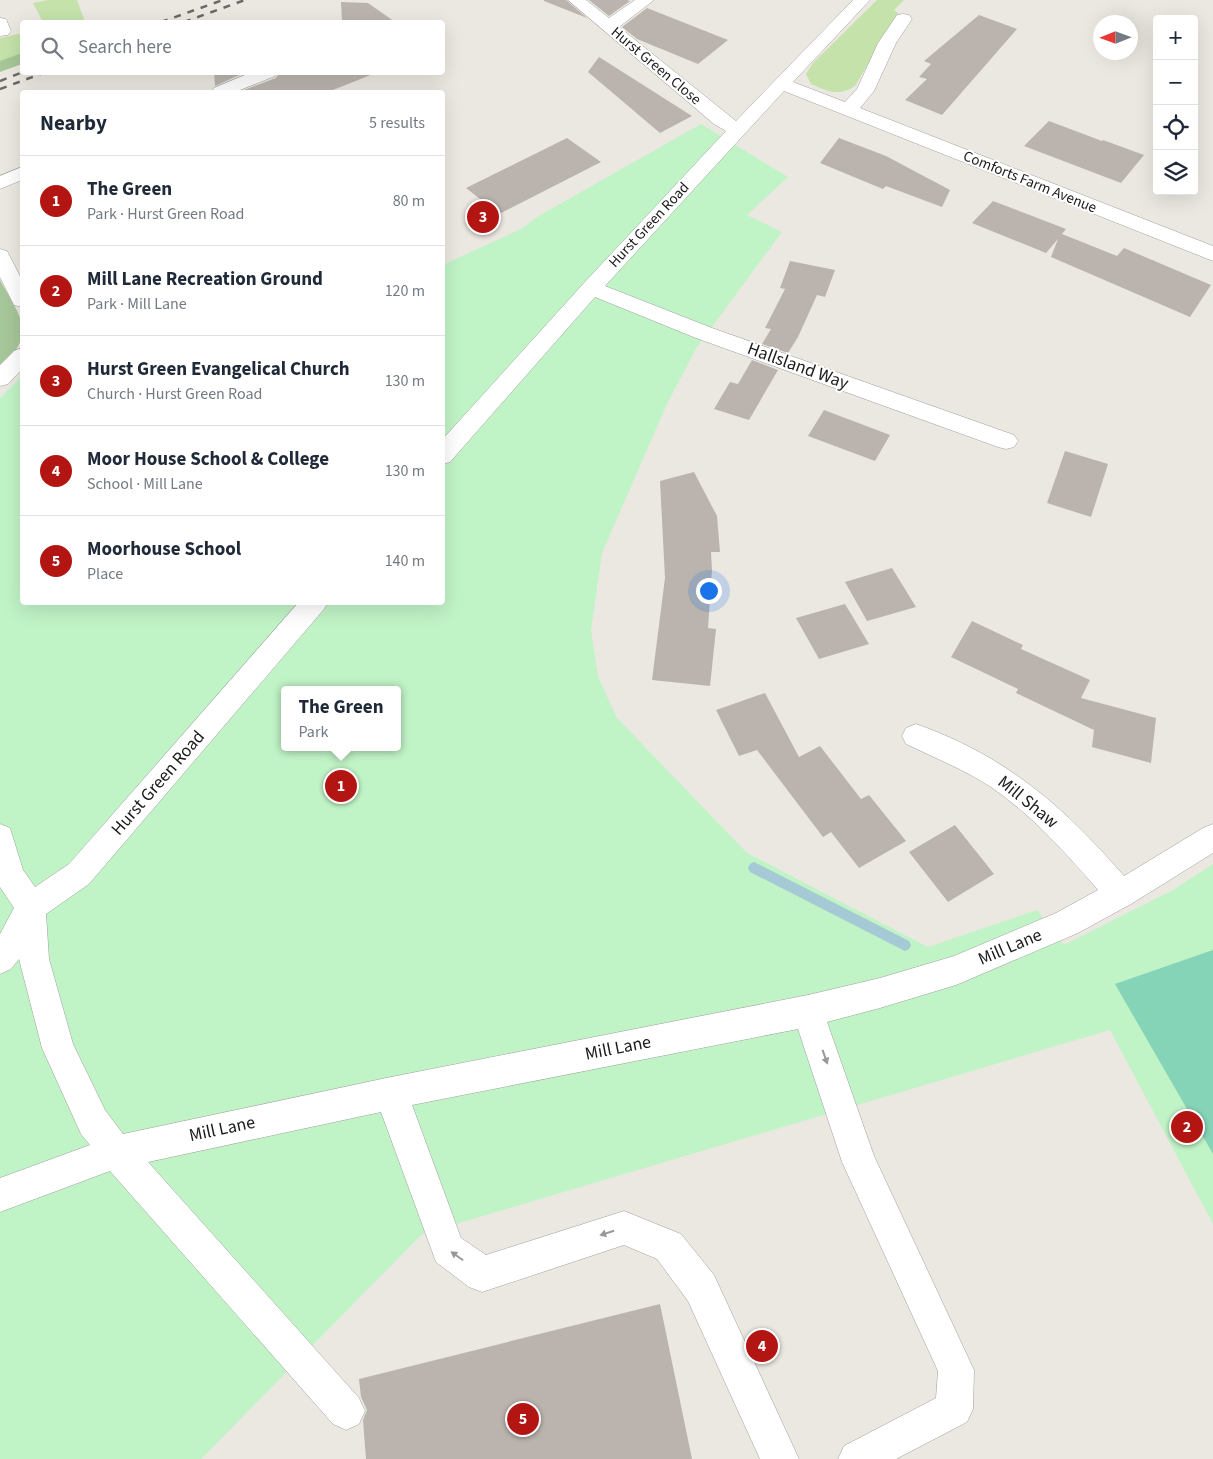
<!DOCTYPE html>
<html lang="en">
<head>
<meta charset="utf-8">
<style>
  body { margin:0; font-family:"Source Sans 3",sans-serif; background:#f2f2f3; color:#1f2937 }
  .controls { position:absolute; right:15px; top:15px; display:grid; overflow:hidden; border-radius:5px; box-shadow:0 5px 20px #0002 }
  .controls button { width:45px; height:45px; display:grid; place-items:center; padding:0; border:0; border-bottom:1px solid #e0e1e3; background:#fff; color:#1f2937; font:25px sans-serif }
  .compass { position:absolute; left:1093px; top:15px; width:45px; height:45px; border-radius:50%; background:#fff; box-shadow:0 5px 20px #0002; rotate:269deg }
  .you { position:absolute; left:708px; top:590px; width:18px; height:18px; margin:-12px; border:4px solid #fff; border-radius:50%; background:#1a73e8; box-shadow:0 0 0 8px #1a73e833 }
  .badge { display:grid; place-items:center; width:32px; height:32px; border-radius:50%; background:#b31612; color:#fff; font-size:16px; font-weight:700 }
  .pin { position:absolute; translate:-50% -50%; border:2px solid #fff; box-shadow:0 1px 5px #0006 }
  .popup { position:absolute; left:281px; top:686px; width:120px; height:65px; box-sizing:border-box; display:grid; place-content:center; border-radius:5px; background:#fff; filter:drop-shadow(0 1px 4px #0005); font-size:16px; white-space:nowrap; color:#747a83 }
  .popup b { font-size:19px; color:#1f2937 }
  .popup::after { content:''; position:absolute; left:50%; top:100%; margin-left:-10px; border:10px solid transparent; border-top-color:#fff }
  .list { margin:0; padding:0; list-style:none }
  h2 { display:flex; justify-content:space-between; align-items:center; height:65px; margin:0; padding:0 20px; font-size:21px }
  h2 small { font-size:16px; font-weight:400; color:#747a83 }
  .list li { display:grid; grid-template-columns:32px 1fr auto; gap:15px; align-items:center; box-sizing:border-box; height:90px; padding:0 20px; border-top:1px solid #e0e1e3 }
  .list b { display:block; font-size:19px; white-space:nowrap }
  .list p { margin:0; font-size:16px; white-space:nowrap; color:#747a83 }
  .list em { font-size:16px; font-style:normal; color:#747a83 }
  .icon { flex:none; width:28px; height:28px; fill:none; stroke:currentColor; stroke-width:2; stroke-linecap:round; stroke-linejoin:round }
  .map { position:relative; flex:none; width:1213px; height:1459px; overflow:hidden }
  .search { position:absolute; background:#fff; box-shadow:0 5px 20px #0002; left:20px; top:20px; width:425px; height:55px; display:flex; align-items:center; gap:12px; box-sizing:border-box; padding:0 18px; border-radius:5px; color:#747a83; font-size:19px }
  .panel { position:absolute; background:#fff; box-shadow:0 5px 20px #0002; left:20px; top:90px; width:425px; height:515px; border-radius:5px }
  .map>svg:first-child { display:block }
  .grass { fill:#c4e2aa }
  .forest { fill:#a6c799 }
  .park { fill:#c0f3c6; fill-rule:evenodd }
  .pitch { fill:#85d4b8 }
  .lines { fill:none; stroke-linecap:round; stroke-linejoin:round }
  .stream { fill:#a5c9d5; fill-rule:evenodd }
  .building { fill:#bbb4ae }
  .minor-casing { stroke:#9f9f9f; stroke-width:1 }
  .minor { fill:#fff; fill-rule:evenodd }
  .rail { stroke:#696969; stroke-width:2.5; stroke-dasharray:7 7; stroke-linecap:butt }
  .oneway { fill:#989898 }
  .labels { text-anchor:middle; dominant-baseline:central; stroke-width:4; stroke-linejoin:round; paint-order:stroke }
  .far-street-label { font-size:15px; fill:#1b1b1b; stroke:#fff }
  .street-label { font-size:18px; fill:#1b1b1b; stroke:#fff }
</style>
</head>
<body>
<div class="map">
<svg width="1213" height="1459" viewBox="0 0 1213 1459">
  <rect width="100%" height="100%" fill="#ebe8e1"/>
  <!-- grass -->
  <path class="grass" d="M48 0H77L85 22H43L33 3Z
    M877 0H904L894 10 898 13 855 86C839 97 827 91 811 84L806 74 813 63Z
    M22 33V63L0 71V38Z"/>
  <!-- forest -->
  <path class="forest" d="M22 53V64L0 72V61Z
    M0 280C19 315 39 335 0 366Z"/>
  <!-- park -->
  <path class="park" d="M701 124 788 177 747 215 782 232 697 347 667 404 602 553 591 630 598 677 617 718 747 853 928 947 1037 910 1064 945 1173 890 1213 864V1224L1110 1030 422 1234 201 1459H0V398L22 376V602H442L443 265 523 228 537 217ZM285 690H397V747H285Z"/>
  <!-- pitch -->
  <path class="pitch" d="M1213 950V1154L1115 984Z"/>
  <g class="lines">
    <!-- stream -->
    <path class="stream" d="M754 862 909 941 911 945 909 949 905 951 901 949 750 872 748 868 750 864Z"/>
  </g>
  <!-- building -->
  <path class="building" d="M544 0H566L587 18 544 1Z
    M589 0H627L630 1 609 16Z
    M341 2 368 3 395 22H342Z
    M647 8 728 40 698 64 637 39 622 27Z
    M979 15 1017 29 942 115 905 100 927 79 919 77 931 64 924 61Z
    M599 57 692 116 660 133 588 72Z
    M214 72H246L215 86Z
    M280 72H378L328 92H239L276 78Z
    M1049 121 1102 141 1103 140 1144 155 1121 183 1024 146Z
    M567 138 601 162 499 214 466 188Z
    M839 138 886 156 950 190 942 207 886 186 883 189 820 163Z
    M993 201 1066 229 1062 234 1117 256 1124 248 1211 285 1190 317 1051 257 1058 239 1046 253 972 223Z
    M790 261 835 270 825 297 817 295 798 337 788 353 762 344 771 329 765 328 785 289 780 288Z
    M752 360 778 370 749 420 714 409 730 382 738 384Z
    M824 410 890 435 875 461 808 436Z
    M1065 451 1108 464 1091 517 1047 503Z
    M694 472 717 516 720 552H711L712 570 708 628 716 629 710 686 652 680 665 578 660 481Z
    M892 568 916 607 867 621 845 582Z
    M845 604 869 644 819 659 796 618Z
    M972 621 1023 645 1021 649 1090 680 1081 698 1156 718 1151 763 1092 747 1094 730 1016 693 1018 689 951 657Z
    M765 693 799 757 820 746 861 799 869 795 906 841 859 868 831 832 823 837 757 750 739 756 716 710Z
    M955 825 994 874 948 902 909 852Z
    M660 1304 692 1459H366L363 1420 367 1410 361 1397 359 1379Z"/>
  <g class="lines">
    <!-- minor casing -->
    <g class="minor-casing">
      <path id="minor" d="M568 0H586L609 18 635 0H654L619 27 736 121 853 0H870L793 82 845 102 857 89 878 43 897 15 903 14 909 15 912 19 896 43 874 91 860 108 1213 246V261L784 91 605 286 712 328 1014 435 1018 441 1014 447 1006 449 998 447 696 338 595 297 450 462 442 464V440L584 283 726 131 714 124Z
        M0 18 6 19 11 31 8 35 0 36Z
        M252 72H278L275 76 235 92H211L214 88Z
        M22 167V180L0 189V176Z
        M0 249 7 251 22 280V307L14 305 0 277Z
        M22 348V369L8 384 0 386V365L14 351Z
        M299 602H328L324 609 89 884 46 914 49 959 73 1044 105 1110 123 1134 391 1077 808 995 880 978 954 956 1056 913 1098 890C1066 853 1032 815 991 787 965 770 935 758 906 744L902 736 906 728 916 724C1006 756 1062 805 1124 876L1203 828 1213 824V853L1131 904 1078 933 956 985 880 1008 827 1022 874 1156 974 1370 973 1409 967 1422 896 1459H838L844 1446 936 1398 938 1371 842 1162 798 1029 412 1105 461 1238 486 1255 624 1211 681 1234 714 1275 799 1459H760L688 1301 657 1259 624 1245 482 1292 469 1287 436 1262 381 1112 148 1162 359 1398 365 1411 359 1424 346 1430 333 1424 110 1171 0 1212V1178L90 1145 81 1134 42 1048 19 959 11 969 0 974V934L14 908 0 887V824L10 828 23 870 35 887 69 864Z"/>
    </g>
    <!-- minor -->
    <use href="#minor" class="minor"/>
    <!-- rail -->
    <path class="rail" d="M161 22 223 0
      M184 22 245 0
      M0 81 23 72
      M0 89 46 72"/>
  </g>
  <!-- one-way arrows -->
  <defs><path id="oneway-solid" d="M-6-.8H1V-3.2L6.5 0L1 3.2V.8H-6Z" transform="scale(1.25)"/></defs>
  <g class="oneway">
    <use href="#oneway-solid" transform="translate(825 1057) rotate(71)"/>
    <use href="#oneway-solid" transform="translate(607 1233) rotate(162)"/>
    <use href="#oneway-solid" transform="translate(457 1256) rotate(-145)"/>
  </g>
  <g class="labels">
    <!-- far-street labels -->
    <g class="far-street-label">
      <text transform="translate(656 66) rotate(40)">Hurst Green Close</text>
      <text transform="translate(1030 182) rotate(22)">Comforts Farm Avenue</text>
      <text transform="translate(649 225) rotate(-47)">Hurst Green Road</text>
    </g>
    <!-- street labels -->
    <g class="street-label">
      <text transform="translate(798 366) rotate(20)">Hallsland Way</text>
      <text transform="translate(158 783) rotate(-49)">Hurst Green Road</text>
      <text transform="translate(1028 802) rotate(39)">Mill Shaw</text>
      <text transform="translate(1010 947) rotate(-23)">Mill Lane</text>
      <text transform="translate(618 1048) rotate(-11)">Mill Lane</text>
      <text transform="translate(222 1129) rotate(-12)">Mill Lane</text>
    </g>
  </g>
</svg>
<div class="controls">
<button>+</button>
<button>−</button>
<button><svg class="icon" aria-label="locate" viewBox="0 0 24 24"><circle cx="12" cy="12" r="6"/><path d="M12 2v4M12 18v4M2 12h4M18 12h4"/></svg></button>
<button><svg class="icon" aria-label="layers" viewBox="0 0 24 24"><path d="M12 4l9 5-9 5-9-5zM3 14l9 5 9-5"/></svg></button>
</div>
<svg class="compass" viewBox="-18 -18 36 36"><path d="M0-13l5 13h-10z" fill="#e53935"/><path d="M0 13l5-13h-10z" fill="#747a83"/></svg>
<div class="you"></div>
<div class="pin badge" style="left:341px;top:786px">1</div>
<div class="popup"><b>The Green</b>Park</div>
<div class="pin badge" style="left:1187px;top:1127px">2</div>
<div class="pin badge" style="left:483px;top:217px">3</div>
<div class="pin badge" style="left:762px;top:1346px">4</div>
<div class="pin badge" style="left:523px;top:1419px">5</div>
<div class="search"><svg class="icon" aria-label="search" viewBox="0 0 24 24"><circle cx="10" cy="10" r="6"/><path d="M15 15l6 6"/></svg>Search here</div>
<section class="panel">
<h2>Nearby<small>5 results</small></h2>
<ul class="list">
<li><span class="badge">1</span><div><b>The Green</b><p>Park · Hurst Green Road</p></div><em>80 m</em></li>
<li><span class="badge">2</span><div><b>Mill Lane Recreation Ground</b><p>Park · Mill Lane</p></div><em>120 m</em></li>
<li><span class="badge">3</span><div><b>Hurst Green Evangelical Church</b><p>Church · Hurst Green Road</p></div><em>130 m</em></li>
<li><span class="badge">4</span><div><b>Moor House School &amp; College</b><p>School · Mill Lane</p></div><em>130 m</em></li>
<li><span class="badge">5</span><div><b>Moorhouse School</b><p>Place</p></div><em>140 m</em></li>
</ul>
</section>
</div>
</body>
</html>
